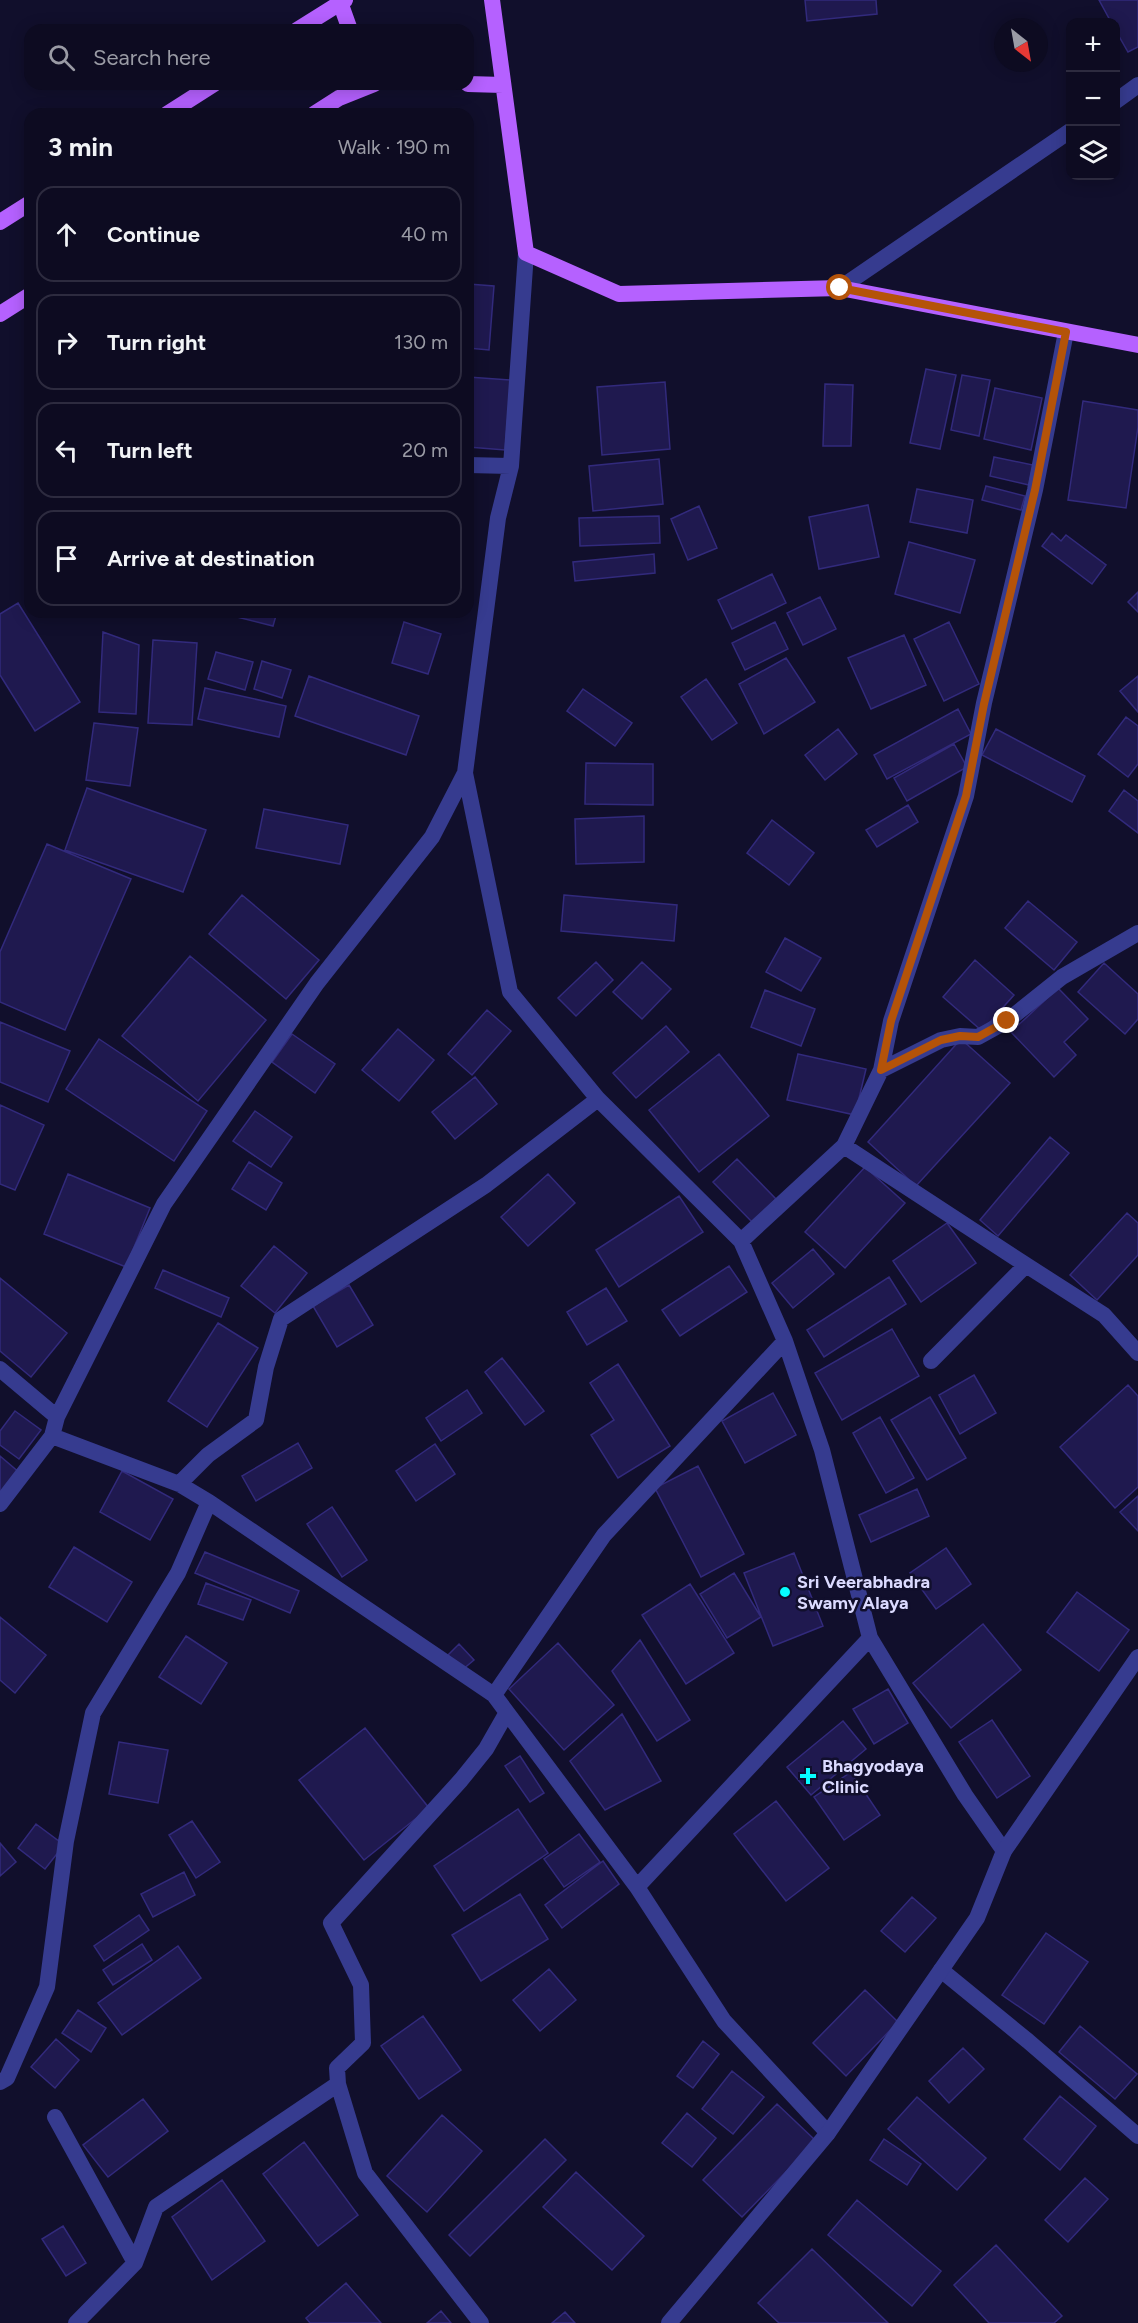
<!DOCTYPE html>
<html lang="en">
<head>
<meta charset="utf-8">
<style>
  body { margin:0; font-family:Figtree,sans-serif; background:#1b192e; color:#f1f3f6 }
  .controls { position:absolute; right:18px; top:18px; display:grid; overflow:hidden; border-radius:12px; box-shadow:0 3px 15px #0003 }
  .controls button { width:54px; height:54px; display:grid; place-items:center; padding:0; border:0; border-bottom:2px solid #2d2b3f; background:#0d0b21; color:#f1f3f6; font:30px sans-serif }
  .compass { position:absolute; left:994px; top:18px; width:54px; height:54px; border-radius:50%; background:#0d0b21; box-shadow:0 3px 15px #0003; rotate:149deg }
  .stop { position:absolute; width:18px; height:18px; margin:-14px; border:4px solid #b45309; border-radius:50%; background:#fff }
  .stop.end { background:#b45309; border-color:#fff; box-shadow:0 2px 6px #0008 }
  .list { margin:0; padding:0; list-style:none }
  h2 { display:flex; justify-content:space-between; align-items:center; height:78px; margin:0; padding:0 24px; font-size:26px }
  h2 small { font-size:20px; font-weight:400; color:#9a9ba5 }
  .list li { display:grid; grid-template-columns:39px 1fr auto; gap:18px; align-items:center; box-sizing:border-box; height:96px; margin:0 12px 12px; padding:0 12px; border:2px solid #2d2b3f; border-radius:18px }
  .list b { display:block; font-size:22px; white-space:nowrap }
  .list em { font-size:20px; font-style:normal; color:#9a9ba5 }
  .icon { flex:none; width:33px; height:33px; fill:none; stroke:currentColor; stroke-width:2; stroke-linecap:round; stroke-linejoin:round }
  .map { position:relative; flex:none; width:1138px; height:2323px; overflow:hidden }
  .search { position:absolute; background:#0d0b21; box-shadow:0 3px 15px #0003; left:24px; top:24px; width:450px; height:66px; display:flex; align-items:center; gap:15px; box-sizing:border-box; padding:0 21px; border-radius:18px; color:#9a9ba5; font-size:22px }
  .panel { position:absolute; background:#0d0b21; box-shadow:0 3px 15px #0003; left:24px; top:108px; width:450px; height:510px; border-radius:18px }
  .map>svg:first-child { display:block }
  .building { fill:#1f194f; stroke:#322a7c; stroke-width:1.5 }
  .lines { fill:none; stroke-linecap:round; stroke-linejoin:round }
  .service { stroke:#363b8f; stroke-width:16 }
  .minor { stroke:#363b8f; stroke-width:16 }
  .tertiary { stroke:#363b8f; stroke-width:16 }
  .primary { stroke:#b561ff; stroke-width:16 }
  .route { stroke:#b45309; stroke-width:8 }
  .poi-dot { fill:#06fdff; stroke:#110f2c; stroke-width:2 }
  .labels { text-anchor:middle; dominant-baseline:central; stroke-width:5; stroke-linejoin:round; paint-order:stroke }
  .poi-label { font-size:18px; font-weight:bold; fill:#dbdaff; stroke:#110f2c; text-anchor:start }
</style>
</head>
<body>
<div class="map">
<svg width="1138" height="2323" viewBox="0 0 1138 2323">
  <rect width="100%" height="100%" fill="#110f2c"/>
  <!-- building -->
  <path class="building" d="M805 0H876L877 14 807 21Z
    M1099 0H1138V47L1128 52 1116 31V22H1111Z
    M468 284 494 286 489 350 468 348Z
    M926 369 956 375 940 449 910 443Z
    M962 375 990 380 979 436 951 430Z
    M468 377 511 380 505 450 468 447Z
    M665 382 670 449 602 455 597 387Z
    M825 384 853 385 851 446H823Z
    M995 388 1042 398 1031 450 984 439Z
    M1083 401 1138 410V427L1126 508 1068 500Z
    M994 457 1033 465 1029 485 990 476Z
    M659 459 663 504 593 511 589 466Z
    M468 470H473L471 501H468Z
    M986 486 1025 496 1021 510 982 500Z
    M917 489 973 500 967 533 910 522Z
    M868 505 879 557 819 569 809 517Z
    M699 506 717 548 688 560 671 519Z
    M659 516 660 543 580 546 579 518Z
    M1052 533 1061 541 1066 535 1106 565 1092 584 1042 546Z
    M909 542 975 560 960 613 895 594Z
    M654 554 655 573 575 581 573 562Z
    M772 574 786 603 732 629 718 600Z
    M1138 592V612L1128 602Z
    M820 597 836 629 803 645 787 613Z
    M18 603 80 702 35 731 0 675V614Z
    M217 612H277L273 626Z
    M404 622 441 634 428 674 392 663Z
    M775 622 788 649 745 670 732 643Z
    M949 622 979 684 944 701 914 639Z
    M103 632 139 645 136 714 99 712Z
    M904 635 926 685 871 709 848 658Z
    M153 640 197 643 192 725 148 723Z
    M216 652 253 662 245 690 208 679Z
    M786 658 815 702 764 734 739 684Z
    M262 661 291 670 282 698 254 689Z
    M309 676 419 716 406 755 295 716Z
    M1138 676V712L1120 691Z
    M706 679 737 723 712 740 681 697Z
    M205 688 286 706 279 737 198 719Z
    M583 689 632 723 615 746 567 711Z
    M958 709 971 734 887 779 874 755Z
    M1126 717 1138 726V764L1128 777 1098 754Z
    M94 723 138 728 130 786 86 780Z
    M838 729 857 754 825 780 805 755Z
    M996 729 1085 776 1072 802 982 755Z
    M954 744 967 767 907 801 894 778Z
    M586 763 653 764V805L585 804Z
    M87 788 206 830 183 892 65 850Z
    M1124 790 1138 801V833L1109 811Z
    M908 805 918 822 877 847 866 830Z
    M264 809 348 825 340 864 256 848Z
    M644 816V862L576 864 575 819Z
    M772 820 814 853 789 885 747 853Z
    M47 844 131 879 65 1030 0 1002V952Z
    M242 895 319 960 286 999 209 934Z
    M564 895 677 905 674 941 561 931Z
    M1028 901 1077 942 1054 970 1005 928Z
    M785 938 821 958 801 991 766 972Z
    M190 956 266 1020 198 1101 122 1036Z
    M975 960 1014 995 982 1031 943 997Z
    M596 962 613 980 576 1016 558 998Z
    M642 962 671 989 642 1019 613 992Z
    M1104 963 1138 994V1019L1125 1034 1078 992Z
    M1058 988 1088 1019 1064 1042 1076 1055 1054 1077 1011 1032Z
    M765 990 815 1009 801 1046 751 1027Z
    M487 1010 511 1031 472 1075 448 1054Z
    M0 1022 70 1051 48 1102 0 1082Z
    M666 1026 689 1052 636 1098 613 1073Z
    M398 1029 434 1060 399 1101 362 1070Z
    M292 1034 335 1064 315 1093 272 1062Z
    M99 1039 207 1111 174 1161 66 1089Z
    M961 1039 1010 1083 916 1186 868 1142Z
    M719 1054 769 1116 699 1172 649 1110Z
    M798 1054 866 1069 855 1115 787 1100Z
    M475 1077 497 1104 455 1139 432 1112Z
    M0 1105 44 1125 15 1190 0 1184Z
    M255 1111 292 1137 271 1167 233 1141Z
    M1050 1137 1069 1153 998 1236 980 1220Z
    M737 1159 776 1199 752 1222 713 1182Z
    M249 1162 282 1183 266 1210 232 1189Z
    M865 1167 905 1203 845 1268 805 1232Z
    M68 1174 150 1208 126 1267 44 1234Z
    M548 1174 575 1203 528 1246 501 1217Z
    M679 1196 703 1232 619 1287 596 1250Z
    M1127 1213 1138 1223V1255L1097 1300 1070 1275Z
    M947 1223 976 1263 921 1302 893 1261Z
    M274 1246 307 1273 275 1313 241 1286Z
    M813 1249 834 1274 793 1308 772 1283Z
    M729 1266 747 1292 680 1336 662 1310Z
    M163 1270 229 1298 221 1317 155 1288Z
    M889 1277 906 1304 824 1357 807 1330Z
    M0 1278 67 1333 31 1377 0 1351Z
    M349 1285 373 1325 337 1347 313 1306Z
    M606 1288 627 1321 587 1345 567 1312Z
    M218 1323 258 1348 207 1427 168 1401Z
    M892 1329 919 1376 842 1420 815 1373Z
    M502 1358 544 1411 525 1425 485 1372Z
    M618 1364 670 1446 618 1478 591 1435 614 1420 590 1383Z
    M974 1375 996 1413 960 1434 939 1395Z
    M1128 1385 1138 1396V1487L1115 1508 1060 1447Z
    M467 1390 482 1413 441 1441 426 1418Z
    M773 1393 796 1435 745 1463 722 1421Z
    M930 1397 966 1458 927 1480 891 1420Z
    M15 1411 41 1430 19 1459 0 1445V1431Z
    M880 1417 914 1478 886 1493 853 1433Z
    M298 1443 312 1468 256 1501 242 1476Z
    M435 1444 455 1474 416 1501 396 1471Z
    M0 1456 20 1473 0 1495Z
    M698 1466 744 1554 701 1577 655 1488Z
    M122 1471 173 1499 150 1540 100 1512Z
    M917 1489 929 1516 871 1542 859 1515Z
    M1138 1496V1531L1120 1512Z
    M332 1507 367 1560 342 1577 307 1524Z
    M74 1547 132 1582 107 1622 49 1587Z
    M946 1548 971 1584 936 1609 910 1573Z
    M205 1552 299 1591 290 1613 195 1573Z
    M794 1553 823 1626 773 1646 744 1573Z
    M734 1573 761 1617 727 1638 700 1594Z
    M206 1583 251 1600 243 1620 198 1604Z
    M690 1584 734 1653 686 1684 642 1615Z
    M1077 1592 1129 1630 1099 1671 1047 1632Z
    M0 1617 46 1655 15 1693 0 1680Z
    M983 1624 1021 1670 951 1728 913 1683Z
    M186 1636 227 1663 201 1704 159 1677Z
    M640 1640 690 1720 657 1741 612 1671Z
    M558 1643 614 1705 564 1750 509 1689Z
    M459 1644 474 1660 462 1670 448 1655Z
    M888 1689 908 1723 874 1744 853 1709Z
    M622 1714 661 1781 605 1810 570 1761Z
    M992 1720 1030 1776 997 1798 959 1742Z
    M843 1721 866 1749 811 1795 787 1767Z
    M365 1728 429 1808 364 1860 299 1780Z
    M119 1742 168 1750 158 1803 109 1794Z
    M520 1756 544 1793 530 1802 505 1766Z
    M851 1772 880 1815 844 1840 814 1797Z
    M776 1801 829 1868 786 1901 734 1834Z
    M518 1809 548 1853 464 1911 434 1866Z
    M192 1821 220 1862 196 1878 169 1835Z
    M36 1824 64 1845 45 1869 18 1848Z
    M579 1834 600 1862 564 1887 544 1859Z
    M0 1843 16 1862 0 1876Z
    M603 1861 619 1884 562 1928 545 1905Z
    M184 1872 195 1895 153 1917 141 1894Z
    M520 1894 548 1939 481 1981 452 1935Z
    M912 1897 936 1918 905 1952 881 1931Z
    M139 1915 149 1930 104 1961 94 1946Z
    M1046 1933 1088 1962 1044 2024 1002 1995Z
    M142 1944 152 1960 113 1985 103 1970Z
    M178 1946 201 1978 122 2035 98 2003Z
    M549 1969 576 2000 540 2031 513 2000Z
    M865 1990 898 2022 846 2076 813 2043Z
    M78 2010 106 2028 91 2052 62 2033Z
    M423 2016 461 2070 419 2099 381 2046Z
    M1080 2026 1137 2074 1115 2099 1059 2052Z
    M56 2039 79 2060 55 2088 31 2067Z
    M703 2041 719 2054 693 2088 677 2076Z
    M963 2048 984 2069 949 2103 929 2081Z
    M732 2071 764 2097 733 2134 702 2109Z
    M1060 2096 1096 2126 1060 2170 1024 2139Z
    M917 2097 986 2158 957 2190 888 2129Z
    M143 2099 168 2131 108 2177 83 2145Z
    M777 2104 816 2141 742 2217 703 2180Z
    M687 2113 716 2138 692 2167 662 2143Z
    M442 2115 482 2151 427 2212 387 2176Z
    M545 2139 566 2160 470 2256 449 2235Z
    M884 2139 921 2164 907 2185 870 2160Z
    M304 2142 358 2215 318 2246 263 2174Z
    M576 2172 644 2236 612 2270 543 2207Z
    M1085 2178 1108 2199 1068 2242 1045 2220Z
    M222 2180 265 2241 212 2280 172 2217Z
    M857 2200 941 2271 912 2306 828 2235Z
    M63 2226 86 2263 66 2276 42 2239Z
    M996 2245 1062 2316 1054 2323H989L954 2285Z
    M812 2249 888 2323H779L758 2303Z
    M346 2283 381 2323H310L306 2318Z
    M441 2311 451 2323H427Z
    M565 2312 575 2323H552Z"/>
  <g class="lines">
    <!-- service -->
    <path class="service" d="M1116 101 1138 85
      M840 288 1070 131"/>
    <!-- minor -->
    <path class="minor" d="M468 465 511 466
      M465 773 510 992 598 1099 741 1241 785 1341 822 1450 870 1638 965 1795 1004 1851
      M881 1070 941 1040 960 1036 978 1037 1007 1021 1062 977 1138 933
      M741 1241 844 1146
      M1026 1265 844 1146 881 1070 891 1021 966 796 984 703 1035 490 1066 332
      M785 1341 604 1535 494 1695 637 1887 870 1638
      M931 1361 1026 1265 1104 1315 1138 1353
      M0 1369 57 1417
      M179 1484 208 1455 256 1420 266 1367 281 1319 486 1185 598 1099
      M209 1502 494 1695
      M0 1504 52 1436
      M637 1887 724 2021 828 2133
      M941 1970 1028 2041 1138 2136
      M0 2082 7 2078 47 1987 66 1841 93 1713 178 1573 209 1502 179 1484 52 1436 57 1417 164 1204 317 983 432 837 465 773 498 518 511 466 526 253
      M55 2117 135 2263
      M76 2323 135 2263 156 2207 338 2084
      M481 2323 365 2173 338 2084 337 2068 363 2043 361 1985 331 1923 461 1780 486 1749 506 1714"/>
    <!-- tertiary -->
    <path class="tertiary" d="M669 2323 828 2133 977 1918 1004 1851 1138 1657"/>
    <!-- primary -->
    <path class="primary" d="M492 0 526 253 619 294 840 288 1138 345
      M340 2 350 30
      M297 30 345 0
      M468 84 503 85
      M167 114 214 84
      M314 114 339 98 374 84
      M0 222 30 203
      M0 314 30 295"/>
  </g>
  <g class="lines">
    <!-- route -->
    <path class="route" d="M840 288 1066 332 1035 490 984 704 966 796 891 1021 881 1070 941 1040 960 1036 978 1037 1007 1021"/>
  </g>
  <!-- markers -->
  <g class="poi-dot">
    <circle cx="785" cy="1592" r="6"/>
    <path d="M805 1767h6v6h6v6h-6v6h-6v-6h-6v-6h6z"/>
  </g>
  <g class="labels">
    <!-- poi labels -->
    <g class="poi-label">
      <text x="797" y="1582">Sri Veerabhadra<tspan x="797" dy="21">Swamy Alaya</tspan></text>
      <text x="822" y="1766">Bhagyodaya<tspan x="822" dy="21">Clinic</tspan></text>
    </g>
  </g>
</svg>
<div class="controls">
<button>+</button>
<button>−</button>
<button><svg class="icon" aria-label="layers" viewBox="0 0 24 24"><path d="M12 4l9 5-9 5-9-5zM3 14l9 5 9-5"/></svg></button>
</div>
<svg class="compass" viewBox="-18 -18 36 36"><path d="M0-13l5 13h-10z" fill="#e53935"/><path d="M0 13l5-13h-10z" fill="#9a9ba5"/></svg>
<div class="stop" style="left:840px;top:288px"></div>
<div class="stop end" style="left:1007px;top:1021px"></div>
<div class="search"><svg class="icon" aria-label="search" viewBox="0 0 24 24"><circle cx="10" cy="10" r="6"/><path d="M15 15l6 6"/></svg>Search here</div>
<section class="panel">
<h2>3 min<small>Walk · 190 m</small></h2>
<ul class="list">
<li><svg class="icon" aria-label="ahead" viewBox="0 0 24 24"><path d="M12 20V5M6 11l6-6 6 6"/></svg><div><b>Continue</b></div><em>40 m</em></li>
<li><svg class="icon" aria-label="right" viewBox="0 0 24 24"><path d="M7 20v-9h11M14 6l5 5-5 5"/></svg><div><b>Turn right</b></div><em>130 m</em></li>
<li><svg class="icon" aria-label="left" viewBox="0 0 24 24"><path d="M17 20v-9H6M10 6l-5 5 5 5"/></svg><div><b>Turn left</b></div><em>20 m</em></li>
<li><svg class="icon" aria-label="arrive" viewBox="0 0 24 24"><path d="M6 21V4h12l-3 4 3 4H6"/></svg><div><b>Arrive at destination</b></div></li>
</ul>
</section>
</div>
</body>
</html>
